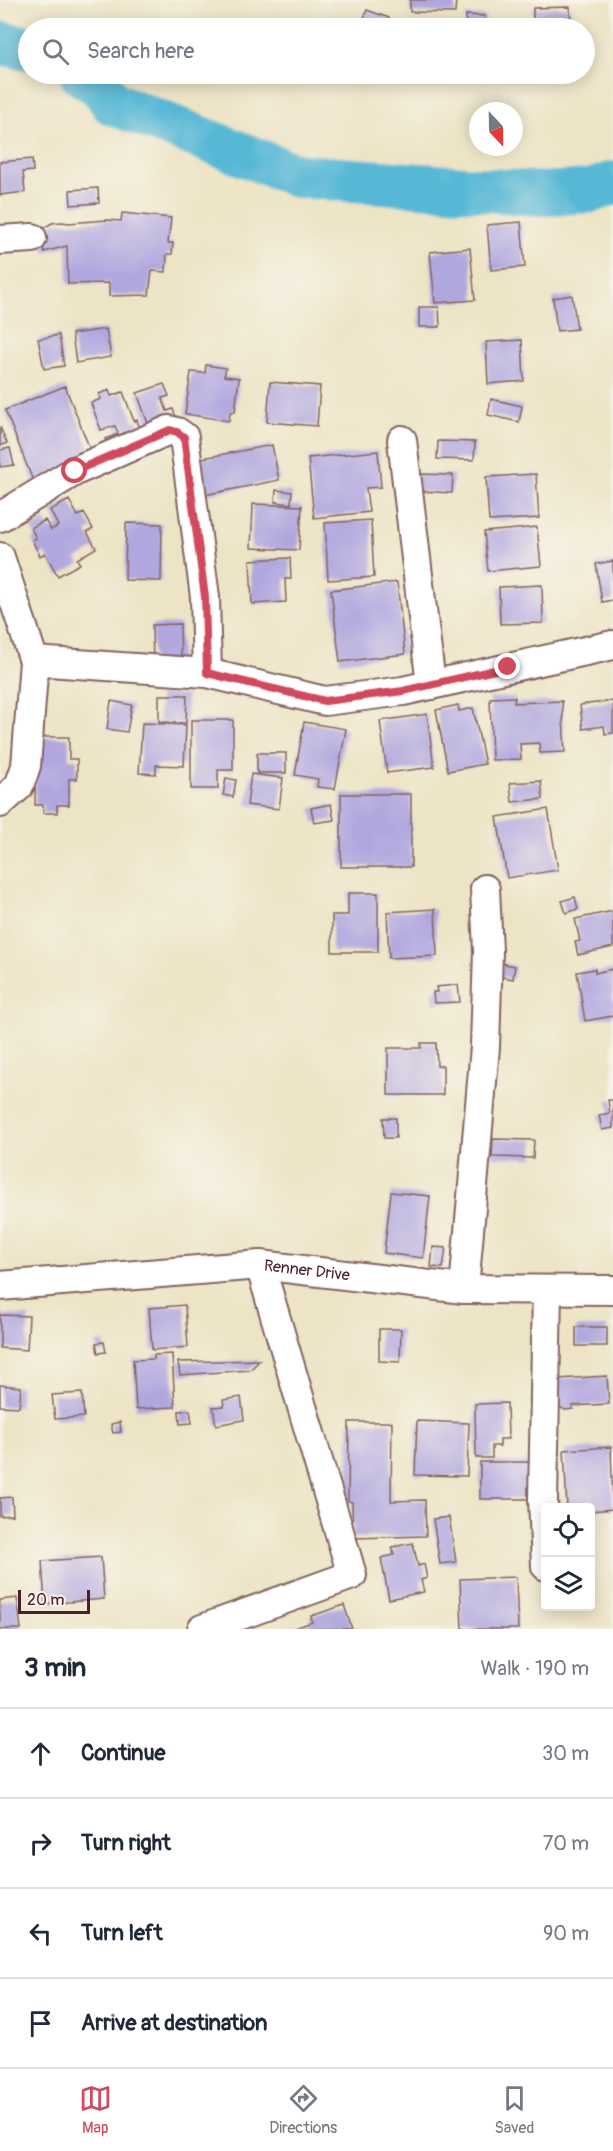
<!DOCTYPE html>
<html lang="en">
<head>
<meta charset="utf-8">
<style>
  body { margin:0; font-family:Pangolin,sans-serif; background:#f6f6f7; color:#1f2937 }
  .controls { position:absolute; right:18px; bottom:18px; display:grid; overflow:hidden; border-radius:6px; box-shadow:0 3px 15px #0003 }
  .controls button { width:54px; height:54px; display:grid; place-items:center; padding:0; border:0; border-bottom:2px solid #e0e1e3; background:#fff; color:#1f2937; font:30px sans-serif }
  .compass { position:absolute; left:469px; top:102px; width:54px; height:54px; border-radius:50%; background:#fff; box-shadow:0 3px 15px #0003; rotate:158deg }
  .scale { position:absolute; left:18px; bottom:15px; width:72px; box-sizing:border-box; padding-left:6px; border:3px solid #4a1f2b; border-top:0; font-size:16px; line-height:21px; white-space:nowrap; color:#4a1f2b; -webkit-text-stroke:4px #f7f3e8; paint-order:stroke }
  .stop { position:absolute; width:18px; height:18px; margin:-14px; border:4px solid #d1495b; border-radius:50%; background:#fff }
  .stop.end { background:#d1495b; border-color:#fff; box-shadow:0 2px 6px #0008 }
  .list { margin:0; padding:0; list-style:none }
  h2 { display:flex; justify-content:space-between; align-items:center; height:78px; margin:0; padding:0 24px; font-size:26px }
  h2 small { font-size:20px; font-weight:400; color:#747a83 }
  .list li { display:grid; grid-template-columns:39px 1fr auto; gap:18px; align-items:center; box-sizing:border-box; height:90px; padding:0 24px; border-top:2px solid #e0e1e3 }
  .list b { display:block; font-size:22px; white-space:nowrap }
  .list em { font-size:20px; font-style:normal; color:#747a83 }
  .icon { flex:none; width:33px; height:33px; fill:none; stroke:currentColor; stroke-width:2; stroke-linecap:round; stroke-linejoin:round }
  .map { position:relative; flex:none; width:613px; height:1629px; overflow:hidden }
  .search { position:absolute; background:#fff; box-shadow:0 3px 15px #0003; left:18px; right:18px; top:18px; height:66px; display:flex; align-items:center; gap:15px; box-sizing:border-box; padding:0 21px; border-radius:33px; color:#747a83; font-size:22px }
  .sheet { height:438px; background:#fff }
  nav { display:flex; justify-content:space-around; align-items:center; box-sizing:border-box; height:84px; border-top:2px solid #e0e1e3; background:#fff; font-size:16px; color:#747a83 }
  nav a { display:grid; justify-items:center; gap:3px }
  nav .on { color:#d1495b }
  .map>svg:first-child { display:block }
  .lines { fill:none; stroke-linecap:round; stroke-linejoin:round }
  .river { stroke:#56b8d5; stroke-width:44 }
  .building { fill:#b1a7df }
  .minor-casing { stroke:#836461; stroke-width:32 }
  .minor { stroke:#fff; stroke-width:28 }
  .route { stroke:#d1495b; stroke-width:8 }
  .labels { text-anchor:middle; dominant-baseline:central; stroke-width:4.5; stroke-linejoin:round; paint-order:stroke }
  .street-label { font-size:16px; fill:#4a1f2b; stroke:#f7f3e8 }
</style>
</head>
<body>
<div class="map">
<svg width="613" height="1629" viewBox="0 0 613 1629">
  <rect width="100%" height="100%" fill="#f7f3e8"/>
  <filter id="ink" filterUnits="userSpaceOnUse"><feTurbulence type="fractalNoise" baseFrequency=".0167" numOctaves="2"/><feDisplacementMap in="SourceGraphic" scale="12" xChannelSelector="R" yChannelSelector="G"/><feConvolveMatrix kernelMatrix="1 2 1 2 8 2 1 2 1" color-interpolation-filters="sRGB"/></filter>
  <filter id="wash" filterUnits="userSpaceOnUse"><feTurbulence type="fractalNoise" baseFrequency=".008" numOctaves="4" result="noise"/><feDisplacementMap in="SourceGraphic" scale="24" xChannelSelector="R" yChannelSelector="G"/><feGaussianBlur stdDeviation="1.35" result="paint"/><feColorMatrix in="noise" values="0 0 0 0 0 0 0 0 0 0 0 0 0 0 0 0 0 1.4 0 .05"/><feComposite in="paint" operator="in"/></filter>
  <g filter="url(#wash)">
    <rect width="100%" height="100%" fill="#ede4c5"/>
    <g class="lines">
      <!-- river -->
      <path class="river" d="M0 43 28 48
        M81 74 101 87 112 103 298 176 544 194 591 191 613 183"/>
    </g>
    <g id="blocks">
      <!-- building -->
      <path class="building" d="M410 0H456L455 13 410 12Z
        M570 7 571 28H533V8Z
        M367 10 389 18 385 28H375L362 23Z
        M466 15 485 16 484 28H465Z
        M32 159 33 171 23 172 25 192 0 195V162Z
        M98 188 99 203 71 205 70 190Z
        M122 213 171 218 168 243H173L172 254H167L166 272 152 271 149 295 109 296V283L68 284 67 246 44 252 40 230 52 223 62 222 69 223 107 220 121 221Z
        M521 222 525 267 491 270 487 225Z
        M470 248 475 300 435 303 430 252Z
        M572 295 577 329 557 331 553 298Z
        M419 307H439L440 327H419Z
        M106 329 111 357 76 363 72 334Z
        M59 335 64 366 44 369 38 339Z
        M522 340 524 381 488 384 486 342Z
        M206 365 226 368 224 376 239 378 235 412H230L229 421 185 414 191 372 205 373Z
        M270 382 320 386 317 426 267 422Z
        M164 384 169 396 162 398 167 411 173 409 181 431 154 440 137 393Z
        M65 386 99 472 39 496 5 410Z
        M109 390 111 396 123 392 134 421 137 420 143 438 111 459 105 439 118 434 115 426 101 430 91 403 101 399 99 394Z
        M491 399 522 406 519 422 488 415Z
        M0 427 7 443 0 446Z
        M438 441 475 442 474 460 437 459Z
        M272 445 279 480 204 495 197 459Z
        M10 448 14 465 0 467V450Z
        M378 451 381 487 366 488 369 512 314 518 308 458Z
        M417 474 453 475 452 493 416 491Z
        M536 474 539 518 489 521 486 477Z
        M276 490 292 492 291 504 275 502Z
        M69 500 78 516 84 513 93 529 87 532 96 548 77 559 80 564 58 576 45 553 40 556 32 540 36 538 31 528 45 520 51 530 58 526 50 510Z
        M253 504 302 506 299 550 251 548Z
        M371 520 374 577 328 580 325 523Z
        M126 523 162 524 161 581 125 580Z
        M537 527 541 566 488 571 484 532Z
        M290 558 291 579H285L286 602 252 604 250 560Z
        M613 561V600L602 602 596 564Z
        M397 582 405 654 340 662 331 590Z
        M542 585 543 623 500 624 499 587Z
        M180 624 181 663 153 664 152 625Z
        M159 695H187L186 723 159 722Z
        M515 697 514 703 562 701 565 752 540 753 539 743 520 744 521 759 492 760 490 698Z
        M111 701 132 705 127 732 107 729Z
        M613 701V733L605 734 604 726 583 729 580 705Z
        M458 705 459 711 473 708 485 764 448 771 436 710Z
        M427 714 434 767 387 773 380 721Z
        M191 720H233V770H218V789H191Z
        M304 722 346 729 335 789 317 787 318 779 295 775Z
        M142 723 186 725 184 766 156 765V774L139 773Z
        M36 737H69V759H77V779H69V805H57V813H43V805H35Z
        M257 753H286V773H257Z
        M251 774 283 778 279 809 247 805Z
        M226 778 236 780 233 797 223 795Z
        M541 781 543 799 512 802 510 783Z
        M341 794H411V867H341Z
        M331 804 334 820 314 823 311 808Z
        M548 809 558 870 507 878 497 817Z
        M348 893H378V952H332V915H348Z
        M575 897 578 909 566 913 562 901Z
        M435 909 437 956 389 958 387 912Z
        M613 911V947L578 955 575 942 580 941 575 919Z
        M500 963 515 966 513 979 498 976Z
        M595 969V973L613 969V1016L585 1021 577 972Z
        M458 985 460 1002 434 1003 433 992H437L436 987Z
        M421 1043H436L437 1066H443V1095H388V1048H421Z
        M608 1100H613V1128L602 1130 599 1115 610 1113Z
        M383 1118H396V1138H384Z
        M493 1139 534 1140 533 1158 492 1157Z
        M391 1192 430 1196 423 1258 384 1253Z
        M433 1247 446 1248 443 1268 431 1267Z
        M185 1305 188 1347 152 1350 149 1308Z
        M0 1315 29 1316 27 1350 0 1348Z
        M576 1327H607V1346H576Z
        M379 1329H401L400 1362 379 1361Z
        M104 1342 106 1352 98 1353 96 1343Z
        M172 1354 175 1407 136 1409 133 1360 154 1359V1355Z
        M260 1360 250 1370 180 1375 178 1362Z
        M607 1376 609 1404 572 1406 573 1409 565 1410 559 1406 558 1379Z
        M0 1385 21 1387 19 1407 0 1406Z
        M82 1393 84 1417 55 1419 52 1395Z
        M241 1397 244 1420 216 1425 213 1407 224 1406 223 1400Z
        M507 1403 508 1439H500V1446H492V1458H476L475 1404Z
        M190 1410 192 1423 180 1424 179 1411Z
        M417 1421 469 1423 467 1476 415 1475Z
        M120 1422 121 1432 113 1433 111 1424Z
        M349 1422H392L391 1501 425 1500 426 1536 353 1538 352 1502 348 1501Z
        M611 1447 613 1509 590 1511V1508H567L564 1450Z
        M480 1462H530V1499H480Z
        M12 1497 13 1515 0 1516V1498Z
        M449 1517 456 1562 440 1564 433 1519Z
        M413 1543 418 1566 424 1564 427 1578 421 1580 424 1592 389 1599 381 1558 394 1555 392 1547Z
        M101 1557 104 1599 45 1604 42 1561Z
        M516 1577 518 1629H462L460 1579Z
        M17 1598 21 1629H0V1600Z
        M344 1605 352 1629H292L312 1622 311 1616Z"/>
    </g>
  </g>
  <g filter="url(#ink)">
    <use href="#blocks" fill-opacity="0" stroke="#836461" stroke-width="1.5"/>
    <g class="lines">
      <!-- minor casing -->
      <g class="minor-casing">
        <g id="minor">
          <path d="M0 240 32 238"/>
          <path d="M402 440 431 685"/>
          <path d="M0 517 75 471 169 430 177 432 184 437 205 597 207 673"/>
          <path d="M0 557 34 661 26 766 19 786 0 803"/>
          <path d="M34 661 207 673 325 701 403 691 613 645"/>
          <path id="s1" d="M0 1286 260 1265 464 1289 613 1290"/>
          <path d="M464 1289 485 1047 488 951 485 889"/>
          <path d="M546 1566 543 1499 547 1291"/>
          <path d="M202 1629 352 1575 260 1265"/>
        </g>
      </g>
      <!-- minor -->
      <use href="#minor" class="minor"/>
    </g>
  </g>
  <g class="lines" filter="url(#ink)">
    <!-- route -->
    <path class="route" d="M75 471 170 430 177 432 184 437 205 597 207 673 325 701 403 691 508 667"/>
  </g>
  <g class="labels">
    <!-- street labels -->
    <g class="street-label">
      <text stroke="none"><textPath href="#s1" startOffset="308">Renner Drive</textPath></text>
    </g>
  </g>
</svg>
<div class="controls">
<button><svg class="icon" aria-label="locate" viewBox="0 0 24 24"><circle cx="12" cy="12" r="6"/><path d="M12 2v4M12 18v4M2 12h4M18 12h4"/></svg></button>
<button><svg class="icon" aria-label="layers" viewBox="0 0 24 24"><path d="M12 4l9 5-9 5-9-5zM3 14l9 5 9-5"/></svg></button>
</div>
<svg class="compass" viewBox="-18 -18 36 36"><path d="M0-13l5 13h-10z" fill="#e53935"/><path d="M0 13l5-13h-10z" fill="#747a83"/></svg>
<div class="scale">20 m</div>
<div class="stop" style="left:75px;top:471px"></div>
<div class="stop end" style="left:508px;top:667px"></div>
<div class="search"><svg class="icon" aria-label="search" viewBox="0 0 24 24"><circle cx="10" cy="10" r="6"/><path d="M15 15l6 6"/></svg>Search here</div>
</div>
<section class="sheet">
<h2>3 min<small>Walk · 190 m</small></h2>
<ul class="list">
<li><svg class="icon" aria-label="ahead" viewBox="0 0 24 24"><path d="M12 20V5M6 11l6-6 6 6"/></svg><div><b>Continue</b></div><em>30 m</em></li>
<li><svg class="icon" aria-label="right" viewBox="0 0 24 24"><path d="M7 20v-9h11M14 6l5 5-5 5"/></svg><div><b>Turn right</b></div><em>70 m</em></li>
<li><svg class="icon" aria-label="left" viewBox="0 0 24 24"><path d="M17 20v-9H6M10 6l-5 5 5 5"/></svg><div><b>Turn left</b></div><em>90 m</em></li>
<li><svg class="icon" aria-label="arrive" viewBox="0 0 24 24"><path d="M6 21V4h12l-3 4 3 4H6"/></svg><div><b>Arrive at destination</b></div></li>
</ul>
</section>
<nav>
<a class="on"><svg class="icon" aria-label="map" viewBox="0 0 24 24"><path d="M3 6l6-2 6 2 6-2v14l-6 2-6-2-6 2zM9 4v14M15 6v14"/></svg>Map</a>
<a><svg class="icon" aria-label="directions" viewBox="0 0 24 24"><path d="M12 3l9 9-9 9-9-9zM9 14v-3h6M13 9l2 2-2 2"/></svg>Directions</a>
<a><svg class="icon" aria-label="saved" viewBox="0 0 24 24"><path d="M7 4h10v16l-5-4-5 4z"/></svg>Saved</a>
</nav>
</body>
</html>
